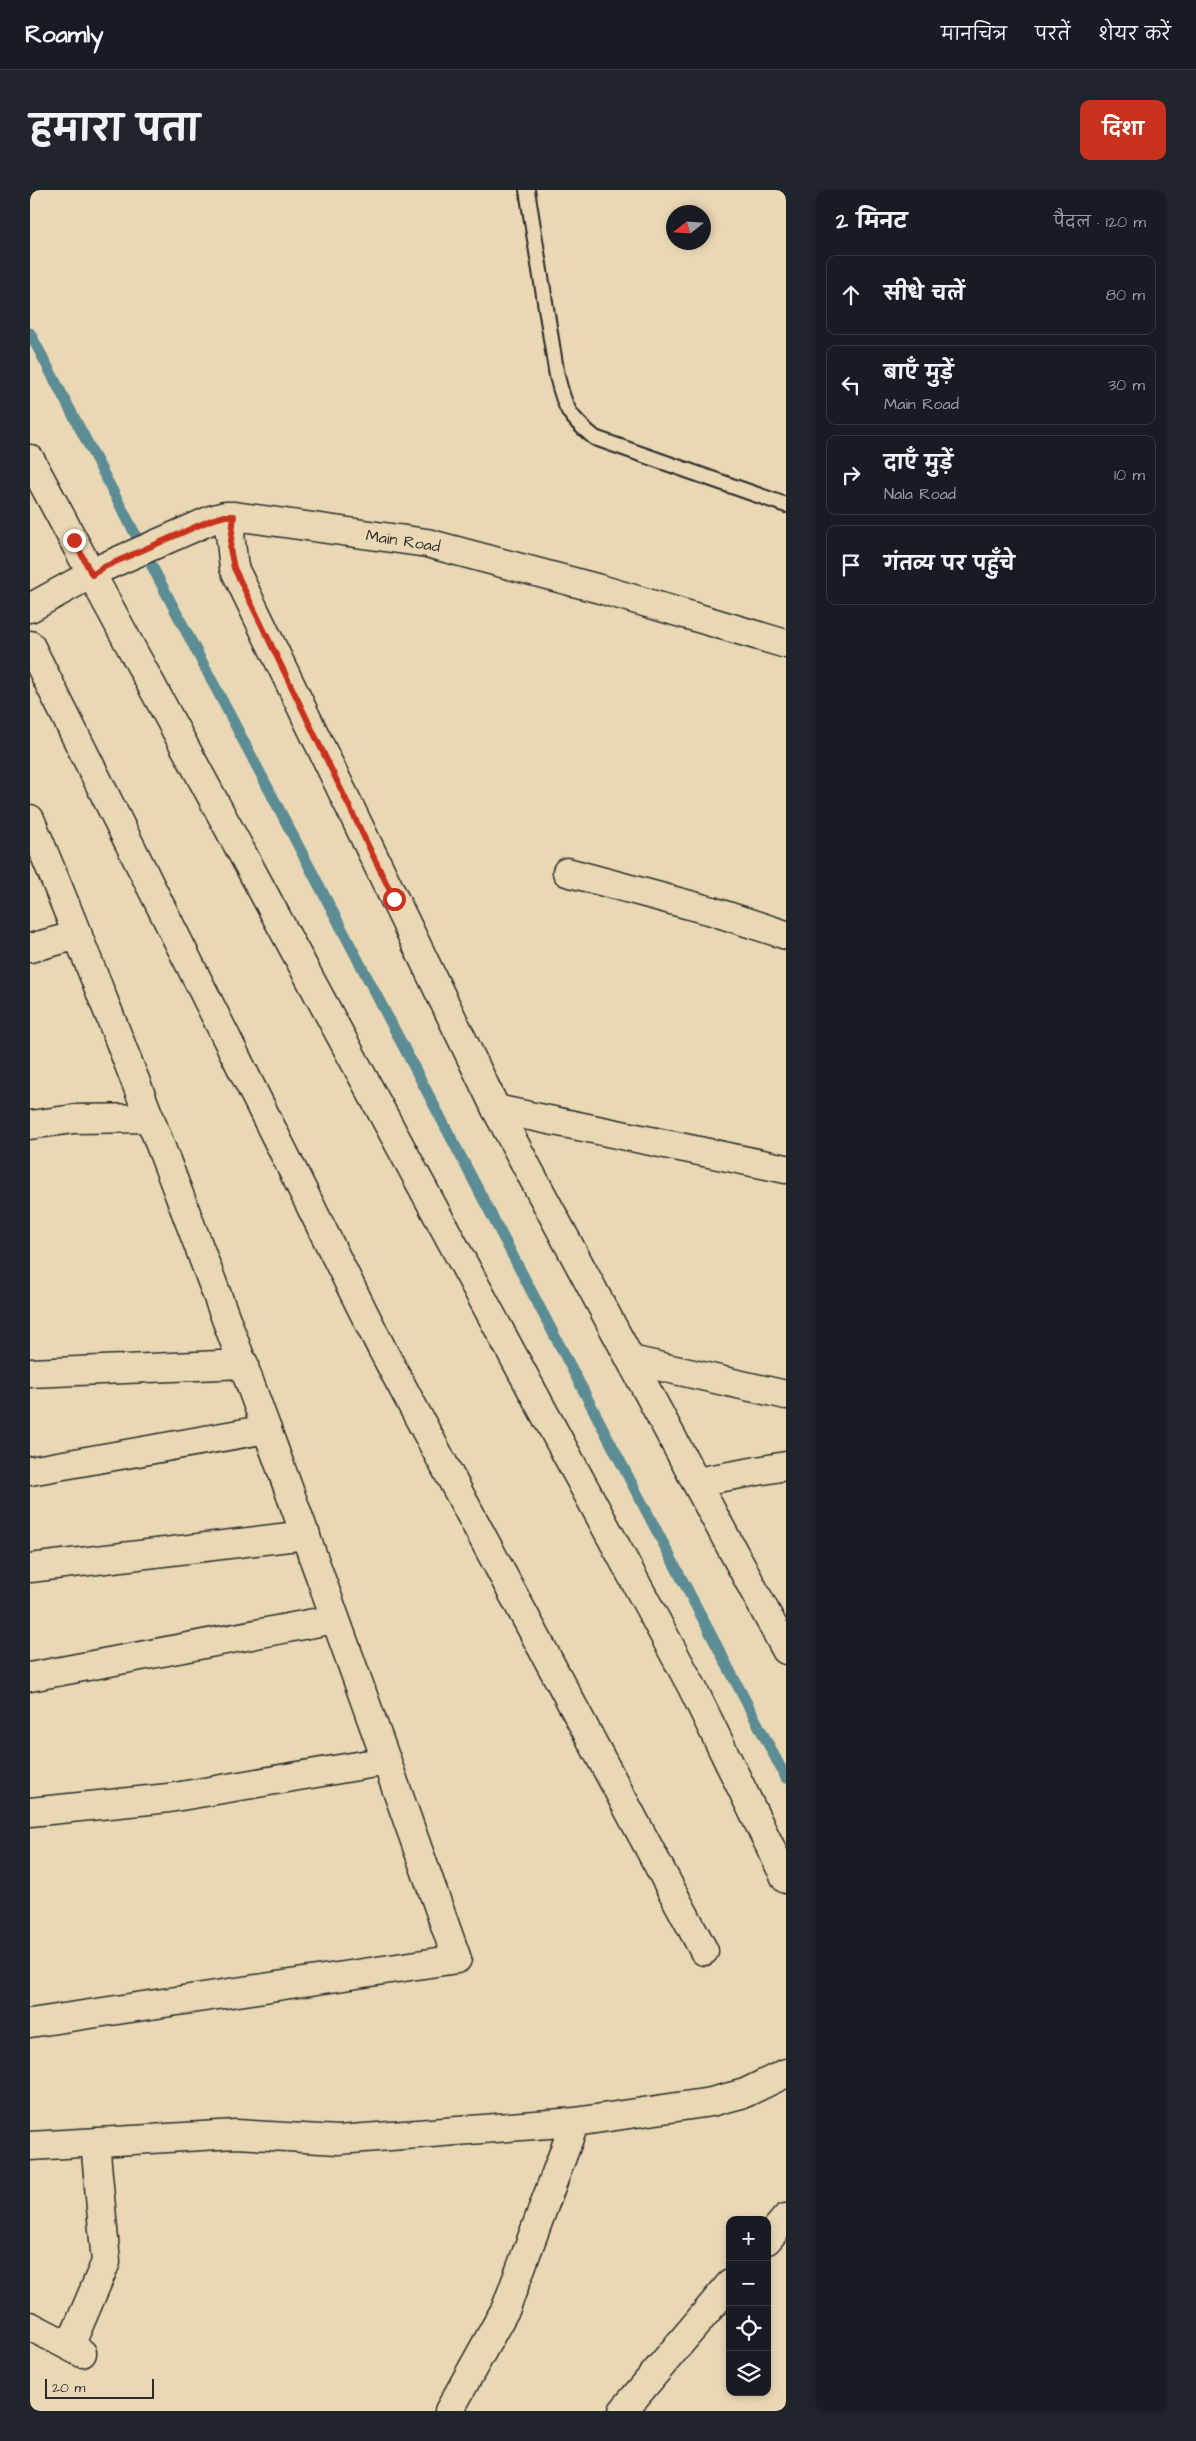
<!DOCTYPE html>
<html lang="hi">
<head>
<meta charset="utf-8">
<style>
  body { margin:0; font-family:"Architects Daughter","Playpen Sans Deva",sans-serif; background:#20242c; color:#f1f3f6 }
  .controls { position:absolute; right:15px; bottom:15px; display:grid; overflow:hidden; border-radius:10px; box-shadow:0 2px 8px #0003 }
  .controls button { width:45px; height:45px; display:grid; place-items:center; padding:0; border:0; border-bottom:1px solid #363941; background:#171b24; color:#f1f3f6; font:25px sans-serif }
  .compass { position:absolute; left:636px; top:15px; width:45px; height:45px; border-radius:50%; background:#171b24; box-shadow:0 2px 8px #0003; rotate:253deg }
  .scale { position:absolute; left:15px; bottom:12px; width:109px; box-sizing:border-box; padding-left:5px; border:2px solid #2b2b2b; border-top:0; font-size:14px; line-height:18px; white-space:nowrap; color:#2b2b2b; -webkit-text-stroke:4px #ead8b5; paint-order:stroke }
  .stop { position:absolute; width:15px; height:15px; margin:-11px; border:4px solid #c8321e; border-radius:50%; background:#fff }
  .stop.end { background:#c8321e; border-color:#fff; box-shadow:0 1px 5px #0008 }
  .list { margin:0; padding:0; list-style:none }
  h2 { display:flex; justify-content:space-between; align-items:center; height:65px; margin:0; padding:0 20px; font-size:21px }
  h2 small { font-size:16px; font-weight:400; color:#9ea1a6 }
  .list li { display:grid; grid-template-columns:32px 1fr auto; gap:15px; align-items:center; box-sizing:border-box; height:80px; margin:0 10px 10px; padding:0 10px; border:1px solid #363941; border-radius:10px }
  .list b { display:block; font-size:19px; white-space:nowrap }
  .list p { margin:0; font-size:16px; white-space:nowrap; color:#9ea1a6 }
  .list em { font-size:16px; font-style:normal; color:#9ea1a6 }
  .icon { flex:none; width:28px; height:28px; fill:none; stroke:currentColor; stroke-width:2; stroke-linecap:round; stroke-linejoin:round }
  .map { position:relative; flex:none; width:756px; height:2221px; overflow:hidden; border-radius:10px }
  header { display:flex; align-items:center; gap:30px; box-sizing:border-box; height:70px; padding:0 25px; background:#171b24; border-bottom:1px solid #363941 }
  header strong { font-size:24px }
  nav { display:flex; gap:28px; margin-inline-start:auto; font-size:18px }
  .intro { display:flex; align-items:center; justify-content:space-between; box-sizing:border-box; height:120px; padding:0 30px }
  h1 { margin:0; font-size:35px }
  .button { padding:12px 22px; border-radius:10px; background:#c8321e; color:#fff; font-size:18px; font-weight:700 }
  main { display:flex; gap:30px; padding:0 30px }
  aside { flex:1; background:#171b24; border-radius:10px; box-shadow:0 2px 8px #0003 }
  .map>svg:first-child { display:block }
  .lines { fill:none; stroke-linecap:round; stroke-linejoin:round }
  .stream { stroke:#5c8c94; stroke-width:11 }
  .service-casing { stroke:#2b2b2b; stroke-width:18 }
  .minor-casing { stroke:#2b2b2b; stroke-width:31 }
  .tertiary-casing { stroke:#2b2b2b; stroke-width:31 }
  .service { stroke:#ead8b5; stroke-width:14 }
  .minor { stroke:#ead8b5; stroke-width:28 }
  .tertiary { stroke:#ead8b5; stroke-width:28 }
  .route { stroke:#c8321e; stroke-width:6 }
  .labels { text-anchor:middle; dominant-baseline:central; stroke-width:4.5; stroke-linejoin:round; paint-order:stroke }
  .street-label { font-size:16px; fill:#2b2b2b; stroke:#ead8b5 }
</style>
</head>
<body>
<header>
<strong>Roamly</strong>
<nav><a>मानचित्र</a><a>परतें</a><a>शेयर करें</a></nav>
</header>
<div class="intro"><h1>हमारा पता</h1><a class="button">दिशा</a></div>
<main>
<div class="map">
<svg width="756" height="2221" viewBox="0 0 756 2221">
  <rect width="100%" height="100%" fill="#ead8b5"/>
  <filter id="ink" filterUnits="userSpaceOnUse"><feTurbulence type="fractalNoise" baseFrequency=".02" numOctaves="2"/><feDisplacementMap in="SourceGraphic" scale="10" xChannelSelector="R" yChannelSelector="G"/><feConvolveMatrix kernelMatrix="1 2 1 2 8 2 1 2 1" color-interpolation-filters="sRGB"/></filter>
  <g filter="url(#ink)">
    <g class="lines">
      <!-- stream -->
      <path class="stream" d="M0 143 756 1588"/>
      <!-- service casing -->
      <g class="service-casing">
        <path id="service" d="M497 0 527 186C535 219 539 227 565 248L756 315"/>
      </g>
      <!-- minor casing -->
      <g class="minor-casing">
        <path id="minor" d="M0 269 62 385
          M0 455 352 1159 674 1761
          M0 629C156 1004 291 1387 427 1769L0 1833
          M537 682 682 721 756 745
          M0 758 48 745
          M466 919 756 979
          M0 935 44 929 120 928
          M601 1170 756 1205
          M0 1183 214 1174
          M0 1281 237 1239
          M666 1292 756 1276
          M0 1378 276 1345
          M0 1487 305 1429
          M0 1622 139 1608 357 1571
          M0 1956 206 1944 308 1950 545 1932 681 1912 715 1903 756 1883
          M737 2050 756 2028
          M0 2136 52 2163
          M40 2156 76 2072 65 1952
          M419 2221 476 2118 545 1932
          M593 2221 700 2094"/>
      </g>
      <!-- tertiary casing -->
      <g class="tertiary-casing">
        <path id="tertiary" d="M204 326 200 344 204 378 466 919 756 1460
          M62 385 662 1497 756 1689
          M0 418 74 377 181 330 195 326H204L397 353 570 399 756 454"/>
      </g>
      <!-- service -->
      <use href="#service" class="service"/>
      <!-- minor -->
      <use href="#minor" class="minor"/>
      <!-- tertiary -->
      <use href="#tertiary" class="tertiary"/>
    </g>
  </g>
  <g class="lines" filter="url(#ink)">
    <!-- route -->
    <path class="route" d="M44 350 62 385 74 377 181 330 195 326H204L200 359 204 378 364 709"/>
  </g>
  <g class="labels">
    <!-- street labels -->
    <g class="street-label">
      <text transform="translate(373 351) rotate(9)">Main Road</text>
    </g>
  </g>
</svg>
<div class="controls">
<button>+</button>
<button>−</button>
<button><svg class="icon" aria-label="locate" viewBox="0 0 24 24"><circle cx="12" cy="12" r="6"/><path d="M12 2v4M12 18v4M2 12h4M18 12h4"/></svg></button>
<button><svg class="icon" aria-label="layers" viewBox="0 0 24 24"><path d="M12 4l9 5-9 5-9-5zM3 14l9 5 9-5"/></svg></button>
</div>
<svg class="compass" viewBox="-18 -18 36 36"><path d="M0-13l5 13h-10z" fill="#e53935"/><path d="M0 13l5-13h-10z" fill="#9ea1a6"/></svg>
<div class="scale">20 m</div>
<div class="stop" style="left:364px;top:709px"></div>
<div class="stop end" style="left:44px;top:350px"></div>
</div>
<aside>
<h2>2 मिनट<small>पैदल · 120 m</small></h2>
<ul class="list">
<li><svg class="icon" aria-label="ahead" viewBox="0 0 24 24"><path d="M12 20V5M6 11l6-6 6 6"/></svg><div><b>सीधे चलें</b></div><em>80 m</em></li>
<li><svg class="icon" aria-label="left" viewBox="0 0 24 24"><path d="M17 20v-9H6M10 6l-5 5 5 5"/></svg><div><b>बाएँ मुड़ें</b><p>Main Road</p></div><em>30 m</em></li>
<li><svg class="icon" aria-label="right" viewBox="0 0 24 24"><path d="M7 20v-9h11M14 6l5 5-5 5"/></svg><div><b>दाएँ मुड़ें</b><p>Nala Road</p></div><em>10 m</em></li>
<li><svg class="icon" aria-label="arrive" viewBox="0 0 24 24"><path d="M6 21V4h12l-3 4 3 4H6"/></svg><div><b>गंतव्य पर पहुँचे</b></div></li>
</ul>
</aside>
</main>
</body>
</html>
